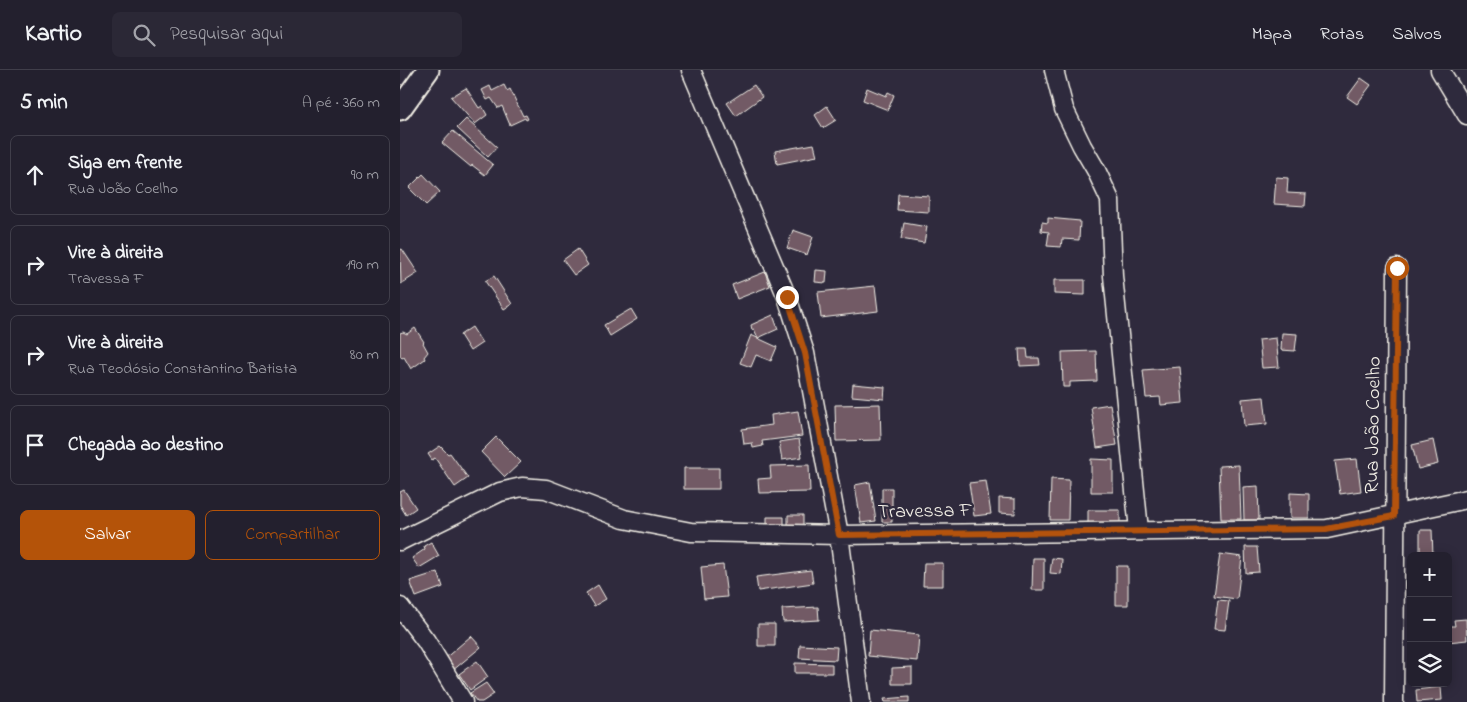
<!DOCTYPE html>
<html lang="pt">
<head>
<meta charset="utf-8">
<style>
  body { margin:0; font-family:"Indie Flower",sans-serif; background:#2b2836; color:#f1f3f6 }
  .controls { position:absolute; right:15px; bottom:15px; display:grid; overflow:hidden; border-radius:8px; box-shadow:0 2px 12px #0003 }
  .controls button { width:45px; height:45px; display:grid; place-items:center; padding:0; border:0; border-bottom:1px solid #403e4a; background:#23202e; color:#f1f3f6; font:25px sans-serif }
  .stop { position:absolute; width:15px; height:15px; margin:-11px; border:4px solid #b45309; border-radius:50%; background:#fff }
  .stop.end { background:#b45309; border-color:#fff; box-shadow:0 1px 5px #0008 }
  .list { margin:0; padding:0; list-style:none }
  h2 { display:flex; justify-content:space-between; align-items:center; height:65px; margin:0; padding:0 20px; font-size:21px }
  h2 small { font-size:16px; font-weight:400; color:#a3a3aa }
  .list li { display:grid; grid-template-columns:32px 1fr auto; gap:15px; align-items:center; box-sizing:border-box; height:80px; margin:0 10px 10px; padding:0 10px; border:1px solid #403e4a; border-radius:8px }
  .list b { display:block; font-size:19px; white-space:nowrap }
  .list p { margin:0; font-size:16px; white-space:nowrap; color:#a3a3aa }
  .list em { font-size:16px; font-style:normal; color:#a3a3aa }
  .actions { display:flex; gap:10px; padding:15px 20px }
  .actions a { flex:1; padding:11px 0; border:1px solid #b45309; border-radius:8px; text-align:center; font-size:18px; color:#b45309 }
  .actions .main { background:#b45309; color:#fff }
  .icon { flex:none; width:28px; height:28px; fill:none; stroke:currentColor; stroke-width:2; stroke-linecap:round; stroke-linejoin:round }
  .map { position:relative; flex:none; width:1067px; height:632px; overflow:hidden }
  header { display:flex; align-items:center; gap:30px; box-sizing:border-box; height:70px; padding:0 25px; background:#23202e; border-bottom:1px solid #403e4a }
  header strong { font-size:24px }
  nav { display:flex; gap:28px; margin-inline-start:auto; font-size:18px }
  .search { width:350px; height:45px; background:#2b2836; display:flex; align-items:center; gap:12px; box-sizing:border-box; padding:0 18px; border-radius:8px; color:#a3a3aa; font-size:19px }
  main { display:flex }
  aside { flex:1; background:#23202e }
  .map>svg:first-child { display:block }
  .building { fill:#725a65; stroke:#f4f1e8 }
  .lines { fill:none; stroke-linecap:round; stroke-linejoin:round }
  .minor-casing { stroke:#f4f1e8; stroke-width:21 }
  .tertiary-casing { stroke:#f4f1e8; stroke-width:25 }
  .minor { stroke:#2f2a3d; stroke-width:18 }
  .tertiary { stroke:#2f2a3d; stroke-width:21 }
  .route { stroke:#b45309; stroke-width:6 }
  .labels { text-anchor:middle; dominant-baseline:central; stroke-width:4.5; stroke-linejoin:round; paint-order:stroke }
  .street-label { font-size:20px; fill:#f4f1e8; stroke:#2f2a3d }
</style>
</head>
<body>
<header>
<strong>Kartio</strong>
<div class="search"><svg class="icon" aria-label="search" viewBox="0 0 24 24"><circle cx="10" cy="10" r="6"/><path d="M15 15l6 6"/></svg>Pesquisar aqui</div>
<nav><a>Mapa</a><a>Rotas</a><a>Salvos</a></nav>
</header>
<main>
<aside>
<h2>5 min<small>A pé · 360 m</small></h2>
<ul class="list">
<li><svg class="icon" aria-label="ahead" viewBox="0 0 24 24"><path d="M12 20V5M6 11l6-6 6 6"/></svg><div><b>Siga em frente</b><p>Rua João Coelho</p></div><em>90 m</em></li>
<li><svg class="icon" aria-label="right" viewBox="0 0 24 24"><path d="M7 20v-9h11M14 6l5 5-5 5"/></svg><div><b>Vire à direita</b><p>Travessa F</p></div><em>190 m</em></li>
<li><svg class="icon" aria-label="right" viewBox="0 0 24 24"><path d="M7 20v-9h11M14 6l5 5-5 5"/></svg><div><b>Vire à direita</b><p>Rua Teodósio Constantino Batista</p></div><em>80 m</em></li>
<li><svg class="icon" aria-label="arrive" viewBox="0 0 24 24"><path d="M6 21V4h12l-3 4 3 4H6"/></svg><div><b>Chegada ao destino</b></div></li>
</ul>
<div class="actions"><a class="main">Salvar</a><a>Compartilhar</a></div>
</aside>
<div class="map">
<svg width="1067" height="632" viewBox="0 0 1067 632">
  <rect width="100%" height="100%" fill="#2f2a3d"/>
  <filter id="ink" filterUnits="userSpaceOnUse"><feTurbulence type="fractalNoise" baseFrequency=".02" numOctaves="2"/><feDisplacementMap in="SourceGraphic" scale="10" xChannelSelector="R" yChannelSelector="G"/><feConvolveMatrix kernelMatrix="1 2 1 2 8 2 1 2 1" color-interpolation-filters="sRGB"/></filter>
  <g filter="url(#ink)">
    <!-- building -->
    <path class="building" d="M961 8 971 15 957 34 947 27Z
      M104 15 107 21 110 19 123 46 126 45 128 49 126 50 125 48 110 55 102 36 98 38 91 28 87 30 82 20 90 16 92 21Z
      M354 15 362 27 336 46 327 33Z
      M66 18 79 38 82 36 87 45 75 54 51 27Z
      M467 18 486 26 488 22 494 25 488 40 463 30Z
      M427 36 436 50 423 58 415 45Z
      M66 49 97 77 88 87 57 58Z
      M53 61 93 95 85 105 72 95 71 97 42 73Z
      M414 74 417 86 377 94 375 81Z
      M23 104 40 122 26 135 9 118Z
      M876 107 888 108 887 123 906 124 905 136 874 134Z
      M498 124 529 126V142L497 140Z
      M648 148 680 151 679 170 662 169 661 177 647 176 649 162 641 161 642 152 648 153Z
      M504 153 527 157 524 173 501 169Z
      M393 160 413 167 407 185 387 178Z
      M2 179 18 203 1 214 0 180Z
      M178 179 188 195 174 205 163 190Z
      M416 200 427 201 426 213 415 212Z
      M365 202 370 216 337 229 332 215Z
      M94 206 112 234 104 239 85 211Z
      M654 210H685V225L654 224Z
      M475 216 478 241 421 248 418 222Z
      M231 239 237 249 210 266 204 255Z
      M373 245 378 259 358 268 354 259 352 260 351 255Z
      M72 257 82 273 70 281 60 265Z
      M15 258 24 272 23 273 28 282 24 287 25 289 11 299 4 287 2 288 0 286V263L3 262 7 264Z
      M882 263 897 264 895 281 881 280Z
      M351 265 377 277 371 291 356 285 351 297 340 293Z
      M876 268 879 297 862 298 859 270Z
      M619 279H627L628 288H639L640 295 620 296Z
      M696 281 697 311 670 312V317H663L662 282Z
      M780 297 783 333 761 335 760 327 746 328 743 300Z
      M453 314 485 317 484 329 452 326Z
      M864 327 867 354 844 356 842 329Z
      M480 334 481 370 436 371 435 335Z
      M710 334 717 375 697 378 691 337Z
      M398 341 402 366 362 371 363 376 353 378 352 373 344 374 342 359 372 355 371 345Z
      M96 367 121 392 105 407 81 382Z
      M399 369 402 387 382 390 379 372Z
      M1033 370 1038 394 1018 399 1012 375Z
      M40 376 48 384 50 383 68 408 55 417 35 388 32 390 28 384Z
      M691 389 713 390V422H691Z
      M957 389 961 421 940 424 935 391Z
      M409 395 410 422 359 423 358 409 371 408 370 396Z
      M839 395 841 449H821L819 396Z
      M284 398H319V419H284Z
      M651 409 669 410 668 450H650Z
      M586 411 591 444 574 446 569 413Z
      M470 412 476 451 461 453 455 415Z
      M858 416 859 450H844L843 417Z
      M482 418H492V452H482Z
      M4 420 16 438 6 445 0 435V422Z
      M890 423 909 424V448H890Z
      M599 428 615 429V444L599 443Z
      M688 440H720V454H688Z
      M388 445H403V457H388Z
      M367 447H384V458H367Z
      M1020 460H1032L1033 486H1020Z
      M31 472 39 486 19 498 12 488 25 479 24 476Z
      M845 477H857L859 502 846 503Z
      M820 484 842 487 837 529 814 526Z
      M633 488H644V520H632Z
      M652 488 662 489 661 504 650 503Z
      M524 493H543V516H523Z
      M323 495 327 527 304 529 301 497Z
      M716 496H728V535H716Z
      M411 500 413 513 358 521 356 507Z
      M38 502 43 517 16 527 10 511Z
      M198 515 206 529 194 536 186 523Z
      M818 530 829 531 825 560 814 559Z
      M418 537 419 550 383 552 382 539Z
      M1066 549 1067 570 1048 572V556H1055L1054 550Z
      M358 554H375V576H358Z
      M470 560 519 565 517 591 468 586Z
      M71 566 81 577 52 601 43 590Z
      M400 575 437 577 436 590 399 588Z
      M77 591 88 607 70 620 59 604Z
      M395 593 432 594V603H395Z
      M512 597V614H492V598Z
      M86 613 94 624 82 632H77L70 623Z
      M1041 617 1042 630 1017 632 1016 620Z
      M509 627V632H485L484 629Z"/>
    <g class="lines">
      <!-- minor casing -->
      <g class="minor-casing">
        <path id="minor" d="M291 0 387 227 405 283 439 465 461 632
          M654 0 664 39 682 76 696 100 710 130 713 206 739 460
          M1040 0 1067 45
          M0 471 100 422 122 417 146 419 224 449 291 462 439 465 927 459 1067 429
          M0 537 26 571 63 632
          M994 632 997 198"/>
      </g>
      <!-- tertiary casing -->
      <g class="tertiary-casing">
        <path id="tertiary" d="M0 39 28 0"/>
      </g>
      <!-- minor -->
      <use href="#minor" class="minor"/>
      <!-- tertiary -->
      <use href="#tertiary" class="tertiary"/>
    </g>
  </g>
  <g class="lines" filter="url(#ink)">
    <!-- route -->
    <path class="route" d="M387 227 405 283 439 465 926 459 994 446 997 198"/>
  </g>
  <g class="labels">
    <!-- street labels -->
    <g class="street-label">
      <text transform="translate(974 355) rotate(-89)">Rua João Coelho</text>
      <text transform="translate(525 442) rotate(-1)">Travessa F</text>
    </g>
  </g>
</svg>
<div class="controls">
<button>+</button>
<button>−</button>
<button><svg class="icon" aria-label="layers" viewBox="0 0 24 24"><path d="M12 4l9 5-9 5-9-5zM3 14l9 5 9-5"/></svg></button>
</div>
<div class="stop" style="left:997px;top:198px"></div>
<div class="stop end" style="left:387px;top:227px"></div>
</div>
</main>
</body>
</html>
